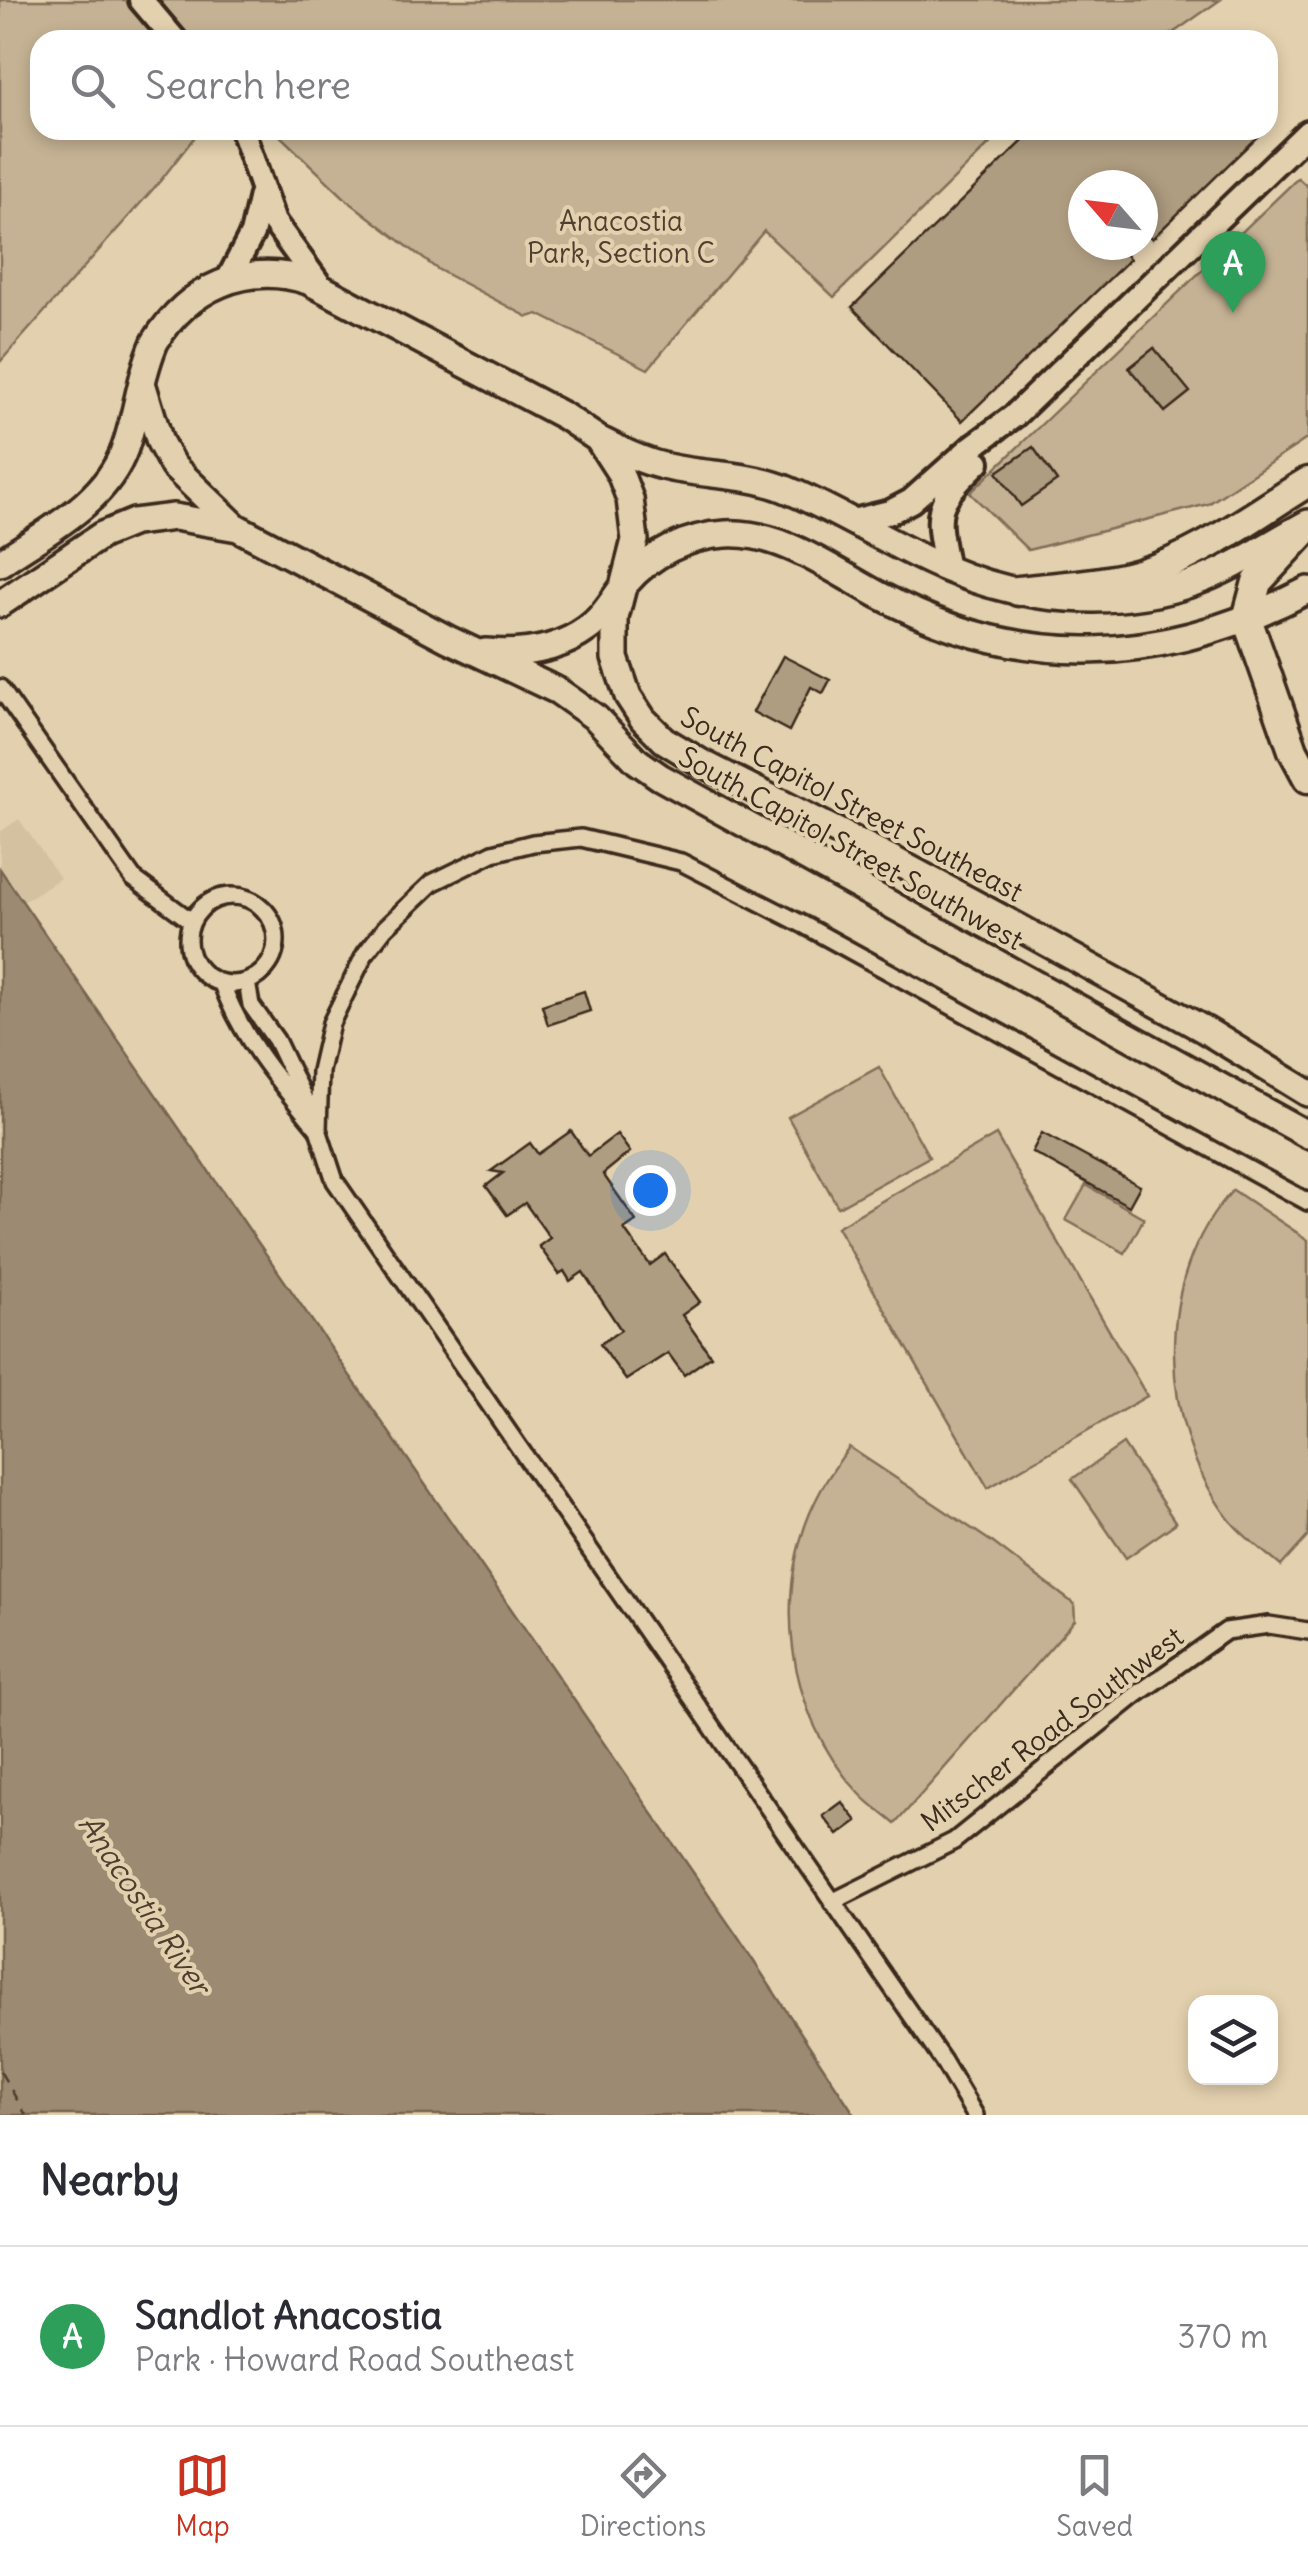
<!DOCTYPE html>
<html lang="en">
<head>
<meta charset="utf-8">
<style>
  body { margin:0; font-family:Delius,sans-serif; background:#f7f7f7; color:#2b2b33 }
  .controls { position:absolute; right:30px; bottom:30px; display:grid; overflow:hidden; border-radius:20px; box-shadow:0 5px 15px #0003 }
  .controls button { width:90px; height:90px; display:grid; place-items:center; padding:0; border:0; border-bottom:2px solid #e1e1e2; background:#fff; color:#2b2b33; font:50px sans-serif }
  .compass { position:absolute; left:1068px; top:170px; width:90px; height:90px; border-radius:50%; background:#fff; box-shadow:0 5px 15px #0003; rotate:298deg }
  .you { position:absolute; left:650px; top:1190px; width:35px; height:35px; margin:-25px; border:8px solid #fff; border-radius:50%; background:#1a73e8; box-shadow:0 0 0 15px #1a73e833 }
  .badge { display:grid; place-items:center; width:65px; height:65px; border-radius:50%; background:#c8321e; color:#fff; font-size:32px; font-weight:700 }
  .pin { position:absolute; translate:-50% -82px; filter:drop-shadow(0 2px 5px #0008) }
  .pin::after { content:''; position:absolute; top:52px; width:35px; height:30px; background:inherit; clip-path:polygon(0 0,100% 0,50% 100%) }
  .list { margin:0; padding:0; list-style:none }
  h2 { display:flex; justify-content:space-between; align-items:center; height:130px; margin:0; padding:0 40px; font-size:42px }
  h2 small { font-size:32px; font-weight:400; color:#7c7c81 }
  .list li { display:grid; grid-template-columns:65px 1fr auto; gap:30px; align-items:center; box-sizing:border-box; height:180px; padding:0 40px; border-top:2px solid #e1e1e2 }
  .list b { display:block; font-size:38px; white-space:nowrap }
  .list p { margin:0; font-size:32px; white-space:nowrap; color:#7c7c81 }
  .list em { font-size:32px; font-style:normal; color:#7c7c81 }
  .icon { flex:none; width:55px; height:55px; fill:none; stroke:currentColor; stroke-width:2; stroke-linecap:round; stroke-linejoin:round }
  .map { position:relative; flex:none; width:1308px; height:2115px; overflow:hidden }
  .search { position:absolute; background:#fff; box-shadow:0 5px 15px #0003; left:30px; right:30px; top:30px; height:110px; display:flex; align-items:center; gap:25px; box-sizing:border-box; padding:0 35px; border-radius:30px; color:#7c7c81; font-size:38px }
  .sheet { height:310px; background:#fff }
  nav { display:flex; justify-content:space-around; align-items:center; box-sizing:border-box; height:140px; border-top:2px solid #e1e1e2; background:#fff; font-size:28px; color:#7c7c81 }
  nav a { display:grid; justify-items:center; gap:5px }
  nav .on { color:#c8321e }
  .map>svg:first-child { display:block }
  .built { fill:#d3c1a0 }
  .green { fill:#c5b294; stroke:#806e59; stroke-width:2.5 }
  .water { fill:#9d8a72; stroke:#766450; stroke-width:2.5 }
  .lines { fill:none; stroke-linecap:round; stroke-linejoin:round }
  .ferry { stroke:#4f3d2f; stroke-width:2.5; stroke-dasharray:12 10; stroke-linecap:butt }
  .building { fill:#af9d81; stroke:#3b2a1e; stroke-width:2.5 }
  .street-casing { stroke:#3b2a1e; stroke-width:22 }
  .secondary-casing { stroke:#3b2a1e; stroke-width:30 }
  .primary-casing { stroke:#3b2a1e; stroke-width:32 }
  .highway-casing { stroke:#3b2a1e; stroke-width:35 }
  .street { stroke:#e3d0ae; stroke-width:15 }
  .secondary { stroke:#e3d0ae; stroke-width:22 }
  .primary { stroke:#e3d0ae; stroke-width:25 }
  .highway { stroke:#e3d0ae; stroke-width:28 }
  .labels { text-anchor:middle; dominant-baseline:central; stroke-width:8; stroke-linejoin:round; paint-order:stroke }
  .park-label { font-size:28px; fill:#503e30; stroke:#e3d0ae }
  .street-label { font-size:28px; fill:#3b2a1e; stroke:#e3d0ae }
  .water-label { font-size:30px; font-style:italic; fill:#4f3d2f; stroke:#e3d0ae }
</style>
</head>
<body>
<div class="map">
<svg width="1308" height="2115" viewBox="0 0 1308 2115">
  <rect width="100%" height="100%" fill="#e3d0ae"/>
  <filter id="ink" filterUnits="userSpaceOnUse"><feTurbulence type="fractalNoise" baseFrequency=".01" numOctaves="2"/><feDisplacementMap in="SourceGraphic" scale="20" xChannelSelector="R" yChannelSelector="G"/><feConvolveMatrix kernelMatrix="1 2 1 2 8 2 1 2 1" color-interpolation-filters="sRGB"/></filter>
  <g filter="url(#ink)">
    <!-- built -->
    <path class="built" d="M19 819 60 878 23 902 76 994 0 1035V832Z"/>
    <!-- green -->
    <path class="green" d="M0 0H1220L1163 40H40V130H200L161 180 0 362Z
      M274 130H1004L834 297 764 231 648 369 538 314 528 317 437 269 348 201Z
      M1298 178 1308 187V438L1208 504 1028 550 970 493Z
      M879 1067 929 1157 838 1207 788 1117Z
      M996 1135 1147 1396 988 1488 837 1227Z
      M1086 1185 1144 1218 1125 1253 1066 1220Z
      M1233 1190 1308 1240V1536L1281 1566C1264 1551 1243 1537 1229 1519 1159 1428 1151 1278 1233 1190Z
      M1123 1444 1176 1523 1126 1558 1072 1479Z
      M849 1447 992 1542 1074 1604 1075 1620 895 1824C884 1814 870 1805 860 1794 786 1717 769 1586 820 1492 828 1476 839 1462 849 1447Z"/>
    <!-- water -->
    <path class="water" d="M0 869 737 1936 855 2115H0Z"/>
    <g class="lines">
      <!-- ferry -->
      <path class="ferry" d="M0 2071 26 2115"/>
    </g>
    <!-- building -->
    <path class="building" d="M1041 130H1264L1152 239 1143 229V185H1083V245H1116L1130 259 962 421 852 307 1025 139Z
      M1154 348 1190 392 1165 412 1129 368Z
      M1033 447 1057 481 1021 506 997 472Z
      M783 656 830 680 823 693 811 687 789 731 753 712Z
      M584 991 590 1011 548 1025 542 1005Z
      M571 1131 588 1156 617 1134 630 1152 603 1174 636 1221 624 1229 650 1265 665 1254 700 1302 682 1315 711 1356 684 1375 668 1353 626 1380 600 1344 621 1330 583 1272 570 1281 564 1271 559 1274 539 1246 550 1238 525 1203 507 1215 486 1186 503 1173 491 1171 530 1143 538 1154Z
      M1042 1133 1140 1186 1129 1206 1032 1152Z
      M842 1802 857 1821 838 1835 823 1816Z"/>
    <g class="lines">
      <!-- street casing -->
      <g class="street-casing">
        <path id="street" d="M0 688 133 878 191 921
          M188 940a44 44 0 1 1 88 0a44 44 0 1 1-88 0Z
          M247 982 251 1005 276 1040 308 1107
          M222 984C243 1041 280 1083 318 1129
          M832 1902 954 1841 1136 1695 1226 1631 1269 1625 1308 1631
          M975 2115 943 2061 335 1181 318 1129 320 1071 331 1023 365 954 385 928 432 883 493 853 533 843 581 838 681 862 804 925 1308 1202"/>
      </g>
      <!-- secondary casing -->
      <g class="secondary-casing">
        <path id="secondary" d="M141 0 175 40
          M242 130 274 222 321 287
          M228 280 252 234 261 195
          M853 521 890 512 911 501 972 447 1014 416 1308 132
          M947 569C935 509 933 506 978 462"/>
      </g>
      <!-- primary casing -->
      <g class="primary-casing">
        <path id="primary" d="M142 383 160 442 173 466 235 526
          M600 440C620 450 641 461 663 466 703 476 744 473 783 488 840 511 891 546 947 569 1022 601 1115 610 1193 583 1233 569 1271 543 1308 523
          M0 563C46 531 105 504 125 448 137 414 140 376 155 342 188 288 246 261 308 281L564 416 598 439 620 473 630 499 635 540 615 618V658L628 696 643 719 664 740 700 762 899 863 1022 929 1205 1030 1308 1093
          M0 604 102 535 134 522 174 517 238 528 448 639 558 691 596 718 637 761 660 777 1308 1135
          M485 652C521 655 557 651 587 629 604 617 613 599 626 583 651 554 687 536 726 534 781 531 832 570 879 595 1025 673 1163 665 1308 590"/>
      </g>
      <!-- highway casing -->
      <g class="highway-casing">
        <path id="highway" d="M1308 527 1257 582 1247 619 1293 750 1308 778
          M1018 591C1058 586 1101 585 1139 574 1200 557 1255 514 1308 482"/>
      </g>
      <!-- street -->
      <use href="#street" class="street"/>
      <!-- secondary -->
      <use href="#secondary" class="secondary"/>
      <!-- primary -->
      <use href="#primary" class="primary"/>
      <!-- highway -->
      <use href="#highway" class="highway"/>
    </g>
  </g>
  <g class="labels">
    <!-- park labels -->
    <g class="park-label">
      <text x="621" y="221">Anacostia<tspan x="621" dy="32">Park, Section C</tspan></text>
    </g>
    <!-- street labels -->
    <g class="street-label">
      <text transform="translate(852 804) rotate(28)">South Capitol Street Southeast</text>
      <text transform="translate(851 848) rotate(29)">South Capitol Street Southwest</text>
      <text transform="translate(1052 1729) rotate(-37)">Mitscher Road Southwest</text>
    </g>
    <!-- water labels -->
    <g class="water-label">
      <text transform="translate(145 1904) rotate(56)">Anacostia River</text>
    </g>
  </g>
</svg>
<div class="controls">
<button><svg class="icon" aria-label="layers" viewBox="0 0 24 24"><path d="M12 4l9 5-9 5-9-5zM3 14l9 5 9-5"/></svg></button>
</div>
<svg class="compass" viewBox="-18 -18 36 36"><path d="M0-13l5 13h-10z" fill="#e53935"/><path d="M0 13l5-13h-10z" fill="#7c7c81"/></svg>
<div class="you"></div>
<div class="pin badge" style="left:1233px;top:313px;background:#2e9e5b">A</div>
<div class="search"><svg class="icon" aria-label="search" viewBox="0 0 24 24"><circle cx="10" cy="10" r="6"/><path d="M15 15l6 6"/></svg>Search here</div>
</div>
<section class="sheet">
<h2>Nearby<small></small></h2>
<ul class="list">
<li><span class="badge" style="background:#2e9e5b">A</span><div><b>Sandlot Anacostia</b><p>Park · Howard Road Southeast</p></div><em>370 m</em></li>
</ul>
</section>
<nav>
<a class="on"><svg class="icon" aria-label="map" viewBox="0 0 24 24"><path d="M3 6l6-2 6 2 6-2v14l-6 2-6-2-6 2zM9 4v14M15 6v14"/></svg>Map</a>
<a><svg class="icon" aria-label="directions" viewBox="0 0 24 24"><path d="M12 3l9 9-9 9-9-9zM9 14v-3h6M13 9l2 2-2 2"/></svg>Directions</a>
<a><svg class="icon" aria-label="saved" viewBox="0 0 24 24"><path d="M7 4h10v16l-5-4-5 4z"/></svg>Saved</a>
</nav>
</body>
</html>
